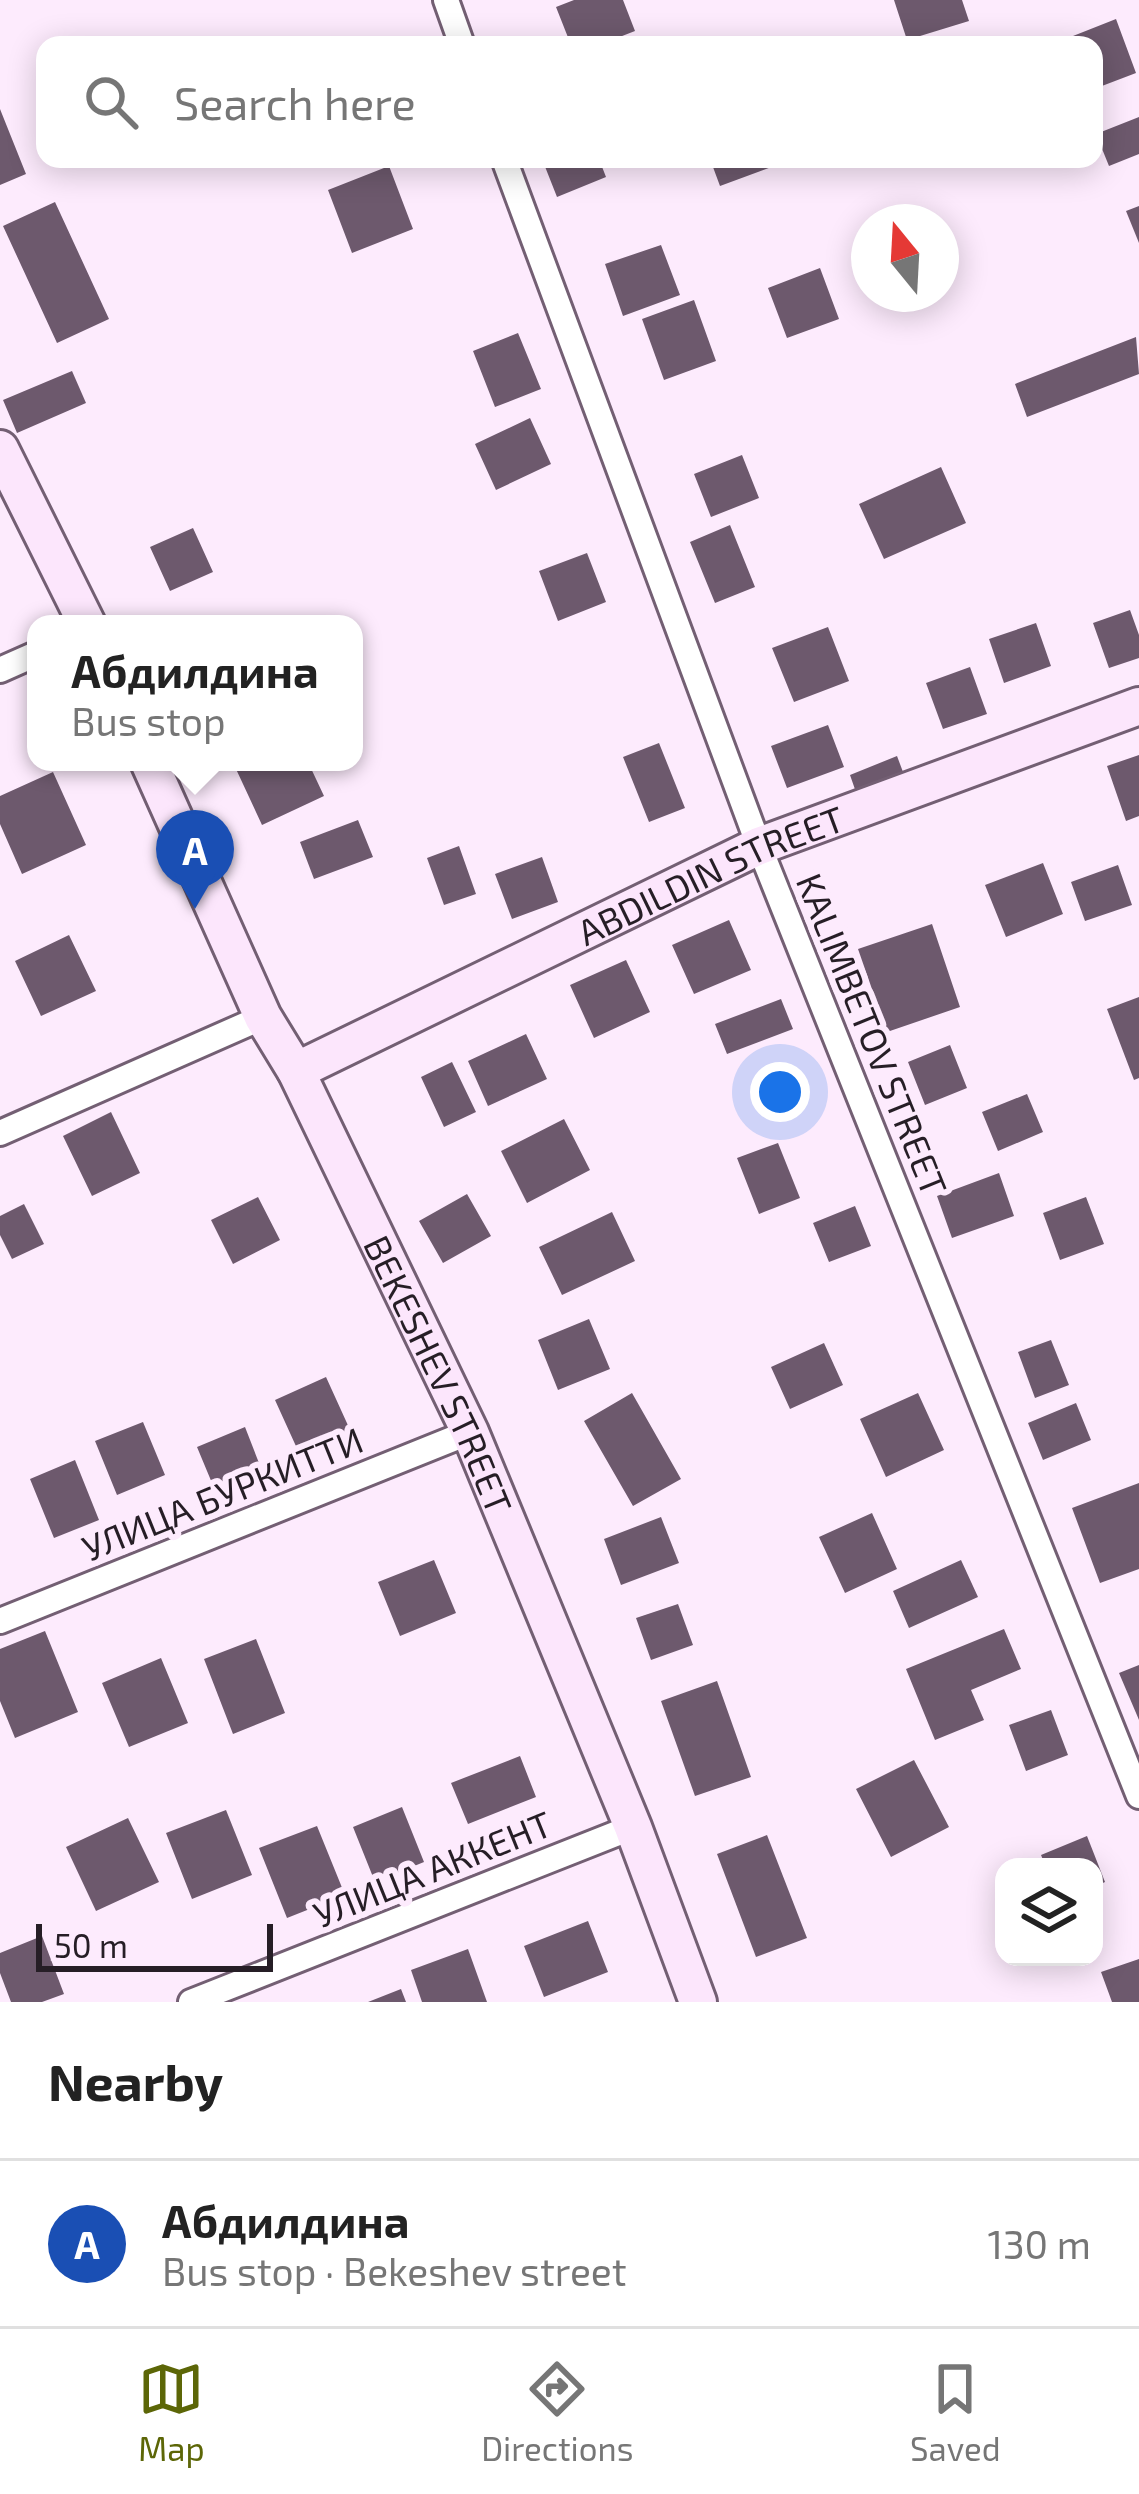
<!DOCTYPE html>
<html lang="en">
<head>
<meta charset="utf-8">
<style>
  body { margin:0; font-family:"Exo 2",sans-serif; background:#f2f2f2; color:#222 }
  .controls { position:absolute; right:36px; bottom:36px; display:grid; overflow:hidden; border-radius:24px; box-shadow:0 6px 30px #0003 }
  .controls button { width:108px; height:108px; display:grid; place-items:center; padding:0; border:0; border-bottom:3px solid #e0e0e0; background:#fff; color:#222; font:60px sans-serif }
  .compass { position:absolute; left:851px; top:204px; width:108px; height:108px; border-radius:50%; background:#fff; box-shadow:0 6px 30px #0003; rotate:342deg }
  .scale { position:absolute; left:36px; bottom:30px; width:237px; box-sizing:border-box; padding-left:12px; border:6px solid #261e26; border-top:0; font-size:33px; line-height:42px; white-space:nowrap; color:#261e26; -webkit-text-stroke:9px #fdebfd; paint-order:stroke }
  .you { position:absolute; left:780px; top:1092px; width:42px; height:42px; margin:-30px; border:9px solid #fff; border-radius:50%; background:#1a73e8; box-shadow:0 0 0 18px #1a73e833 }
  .badge { display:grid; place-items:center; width:78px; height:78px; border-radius:50%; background:#5c6607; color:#fff; font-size:39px; font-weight:700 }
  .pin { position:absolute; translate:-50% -99px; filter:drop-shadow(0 3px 6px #0008) }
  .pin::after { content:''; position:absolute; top:63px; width:42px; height:36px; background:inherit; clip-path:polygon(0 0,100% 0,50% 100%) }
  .popup { position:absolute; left:27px; top:615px; width:336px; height:156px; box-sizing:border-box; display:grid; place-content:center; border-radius:24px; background:#fff; filter:drop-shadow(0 3px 9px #0005); font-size:39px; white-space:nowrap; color:#767676 }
  .popup b { font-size:45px; color:#222 }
  .popup::after { content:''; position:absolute; left:50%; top:100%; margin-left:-24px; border:24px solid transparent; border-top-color:#fff }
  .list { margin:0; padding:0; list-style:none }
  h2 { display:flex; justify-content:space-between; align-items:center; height:156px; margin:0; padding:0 48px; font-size:51px }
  h2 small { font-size:39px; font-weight:400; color:#767676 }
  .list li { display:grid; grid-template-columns:78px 1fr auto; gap:36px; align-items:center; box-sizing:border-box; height:168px; padding:0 48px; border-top:3px solid #e0e0e0 }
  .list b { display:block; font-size:45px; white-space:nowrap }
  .list p { margin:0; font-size:39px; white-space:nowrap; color:#767676 }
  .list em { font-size:39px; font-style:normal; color:#767676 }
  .icon { flex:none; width:66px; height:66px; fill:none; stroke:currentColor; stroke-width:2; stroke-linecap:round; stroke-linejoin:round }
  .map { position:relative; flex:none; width:1139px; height:2002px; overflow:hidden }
  .search { position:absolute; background:#fff; box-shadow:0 6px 30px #0003; left:36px; right:36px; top:36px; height:132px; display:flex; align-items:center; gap:30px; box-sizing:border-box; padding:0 42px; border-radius:24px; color:#767676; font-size:45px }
  .sheet { height:324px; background:#fff }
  nav { display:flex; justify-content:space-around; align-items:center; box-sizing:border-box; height:168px; border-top:3px solid #e0e0e0; background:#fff; font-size:33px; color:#767676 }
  nav a { display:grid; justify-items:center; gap:6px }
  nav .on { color:#5c6607 }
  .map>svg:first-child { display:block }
  .building { fill:#6d596d }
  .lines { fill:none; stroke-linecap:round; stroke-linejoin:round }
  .street-casing { stroke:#735f73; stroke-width:30 }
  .secondary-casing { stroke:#735f73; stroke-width:42 }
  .street { stroke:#fff; stroke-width:24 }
  .secondary { stroke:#fce6fc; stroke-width:36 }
  .labels { text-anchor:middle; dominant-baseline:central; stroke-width:12; stroke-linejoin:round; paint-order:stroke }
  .street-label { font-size:36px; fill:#261e26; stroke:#fdebfd }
</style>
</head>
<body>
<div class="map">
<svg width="1139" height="2002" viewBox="0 0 1139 2002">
  <rect width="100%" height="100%" fill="#fdebfd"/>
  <!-- building -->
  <path class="building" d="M574 0H623L635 31 599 45H571L556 7Z
    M894 0H962L969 21 907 40Z
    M1116 19 1136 73 1094 89V45H1076L1073 36Z
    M0 109 26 174 0 185Z
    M1139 117V154L1109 166 1096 134Z
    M542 159H599L606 177 557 197Z
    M710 159H780L782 163 720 186Z
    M389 166 413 229 352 253 328 190Z
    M55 202 109 319 57 343 3 226Z
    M1139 206V243L1126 211Z
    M661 245 680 295 623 316 605 264Z
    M820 268 839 319 787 338 768 288Z
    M694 300 716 361 664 380 642 319Z
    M518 333 541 389 495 407 473 351Z
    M1136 337 1139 374 1027 417 1015 384Z
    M72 371 86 403 17 433 3 400Z
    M530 418 551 464 496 490 475 444Z
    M742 455 759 498 711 517 694 474Z
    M941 467 966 523 884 559 859 504Z
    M730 525 755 587 715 603 690 542Z
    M193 528 213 572 170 591 150 547Z
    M587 553 606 602 558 621 539 571Z
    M1130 610 1139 635V658L1109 668 1093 623Z
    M1036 623 1051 666 1004 683 989 639Z
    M828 627 849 681 794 702 772 648Z
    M970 667 987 714 943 729 926 683Z
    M828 725 844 767 787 788 771 746Z
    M659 743 685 808 649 822 623 757Z
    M1139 755V816L1126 821 1107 766Z
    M897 756 906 780 858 798 850 775Z
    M251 762H308L324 796 262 825 236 769Z
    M53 772 86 845 22 874 0 824V796Z
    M358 820 373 857 314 879 300 842Z
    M459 846 476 894 444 905 427 858Z
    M542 857 558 902 512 919 495 874Z
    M1043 863 1063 914 1006 937 985 885Z
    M1118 865 1132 905 1085 921 1071 882Z
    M729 920 751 970 694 994 672 945Z
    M932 924 960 1007 887 1032 858 949Z
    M69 935 96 991 41 1016 15 961Z
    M626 960 650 1012 594 1038 570 985Z
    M1139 997V1078L1134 1080 1107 1009Z
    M781 999 793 1029 727 1054 715 1024Z
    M526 1034 547 1079 488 1106 468 1061Z
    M950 1045 967 1088 925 1105 908 1062Z
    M452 1062 476 1112 444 1127 421 1077Z
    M1027 1094 1043 1132 998 1151 982 1112Z
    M111 1112 140 1173 92 1196 63 1136Z
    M564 1119 590 1170 527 1203 501 1151Z
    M778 1143 800 1198 759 1214 737 1158Z
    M999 1173 1014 1216 952 1238 937 1196Z
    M467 1194 491 1236 443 1263 419 1221Z
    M258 1197 280 1240 233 1264 211 1220Z
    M1086 1197 1104 1244 1060 1260 1043 1213Z
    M24 1204 44 1244 12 1259 0 1235V1216Z
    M855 1206 871 1246 829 1262 813 1223Z
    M612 1212 635 1261 562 1295 539 1247Z
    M589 1319 610 1369 558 1390 538 1340Z
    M1051 1340 1069 1385 1035 1398 1018 1352Z
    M824 1343 843 1385 790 1409 771 1367Z
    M326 1377 351 1432 300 1455 275 1400Z
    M632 1393 681 1479 633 1506 584 1421Z
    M918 1393 944 1450 886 1477 860 1419Z
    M1076 1403 1091 1440 1043 1460 1028 1423Z
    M143 1422 165 1475 117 1495 95 1441Z
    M245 1427 264 1476 217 1495 197 1447Z
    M75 1460 99 1520 54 1538 30 1479Z
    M1139 1483V1569L1100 1583 1072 1508Z
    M872 1513 897 1569 845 1593 819 1537Z
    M661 1517 679 1563 621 1585 604 1539Z
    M434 1560 456 1613 400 1636 378 1582Z
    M961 1560 978 1597 909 1628 893 1591Z
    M678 1604 693 1645 651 1660 636 1618Z
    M1004 1629 1021 1669 971 1690 984 1720 935 1740 906 1669Z
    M45 1631 78 1712 15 1738 0 1701V1649Z
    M256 1639 285 1713 233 1734 204 1659Z
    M161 1658 188 1723 129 1747 102 1683Z
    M1139 1665V1720L1119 1673Z
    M717 1681 751 1777 695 1796 661 1701Z
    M1051 1710 1068 1755 1026 1771 1009 1725Z
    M520 1756 536 1797 468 1824 451 1783Z
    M914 1760 949 1827 891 1857 856 1789Z
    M402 1807 424 1862 375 1882 353 1827Z
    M226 1810 252 1875 192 1899 166 1833Z
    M128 1818 159 1882 96 1911 66 1847Z
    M317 1826 345 1895 287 1918 259 1848Z
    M767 1835 807 1938 756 1957 717 1854Z
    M1087 1836 1105 1882 1094 1887V1867H1046L1041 1855Z
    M588 1921 608 1972 544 1997 524 1946Z
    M42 1936 64 1994 42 2002H11L0 1973V1953Z
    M468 1949 487 2002H422L411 1970Z
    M1139 1959V2002H1112L1101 1972Z
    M401 1989 406 2002H368Z"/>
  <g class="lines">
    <!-- street casing -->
    <g class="street-casing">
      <path id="street" d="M446 0 462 45
        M504 159 759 846 1139 1796
        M0 670 36 654
        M0 1133 263 1017
        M0 1621 470 1432
        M191 2002 633 1827"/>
    </g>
    <!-- secondary casing -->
    <g class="secondary-casing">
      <g id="secondary">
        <path d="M0 449 87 624"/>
        <path id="s1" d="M149 762 263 1017 296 1071 470 1432 633 1827 698 2002"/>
        <path id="s2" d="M296 1071 759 846 1139 706"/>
      </g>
    </g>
    <!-- street -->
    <use href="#street" class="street"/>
    <!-- secondary -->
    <use href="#secondary" class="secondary"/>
  </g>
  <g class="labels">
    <!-- street labels -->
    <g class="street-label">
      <text stroke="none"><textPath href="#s2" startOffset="459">ABDILDIN STREET</textPath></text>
      <text transform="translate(873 1034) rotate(68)">KALIMBETOV STREET</text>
      <text stroke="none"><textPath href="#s1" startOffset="678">BEKESHEV STREET</textPath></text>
      <text transform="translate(222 1493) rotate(-22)">УЛИЦА БУРКИТТИ</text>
      <text transform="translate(432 1868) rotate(-22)">УЛИЦА АККЕНТ</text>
    </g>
  </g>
</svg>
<div class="controls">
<button><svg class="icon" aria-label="layers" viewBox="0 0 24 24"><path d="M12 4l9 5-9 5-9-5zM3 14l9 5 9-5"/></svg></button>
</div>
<svg class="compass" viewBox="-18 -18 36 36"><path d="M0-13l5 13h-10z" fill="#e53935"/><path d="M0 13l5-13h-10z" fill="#767676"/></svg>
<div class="scale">50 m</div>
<div class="you"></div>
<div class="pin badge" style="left:195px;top:909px;background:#1a4fb4">A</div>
<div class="popup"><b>Абдилдина</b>Bus stop</div>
<div class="search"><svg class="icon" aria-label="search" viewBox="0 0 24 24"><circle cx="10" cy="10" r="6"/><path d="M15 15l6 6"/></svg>Search here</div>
</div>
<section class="sheet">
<h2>Nearby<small></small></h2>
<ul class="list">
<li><span class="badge" style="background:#1a4fb4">A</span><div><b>Абдилдина</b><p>Bus stop · Bekeshev street</p></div><em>130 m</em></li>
</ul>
</section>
<nav>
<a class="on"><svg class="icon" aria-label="map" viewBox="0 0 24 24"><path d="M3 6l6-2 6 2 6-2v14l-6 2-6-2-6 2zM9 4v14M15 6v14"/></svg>Map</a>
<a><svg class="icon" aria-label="directions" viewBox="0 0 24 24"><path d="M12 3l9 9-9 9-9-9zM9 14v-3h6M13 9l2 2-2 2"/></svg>Directions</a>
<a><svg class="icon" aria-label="saved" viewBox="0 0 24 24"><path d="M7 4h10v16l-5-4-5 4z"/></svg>Saved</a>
</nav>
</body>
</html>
